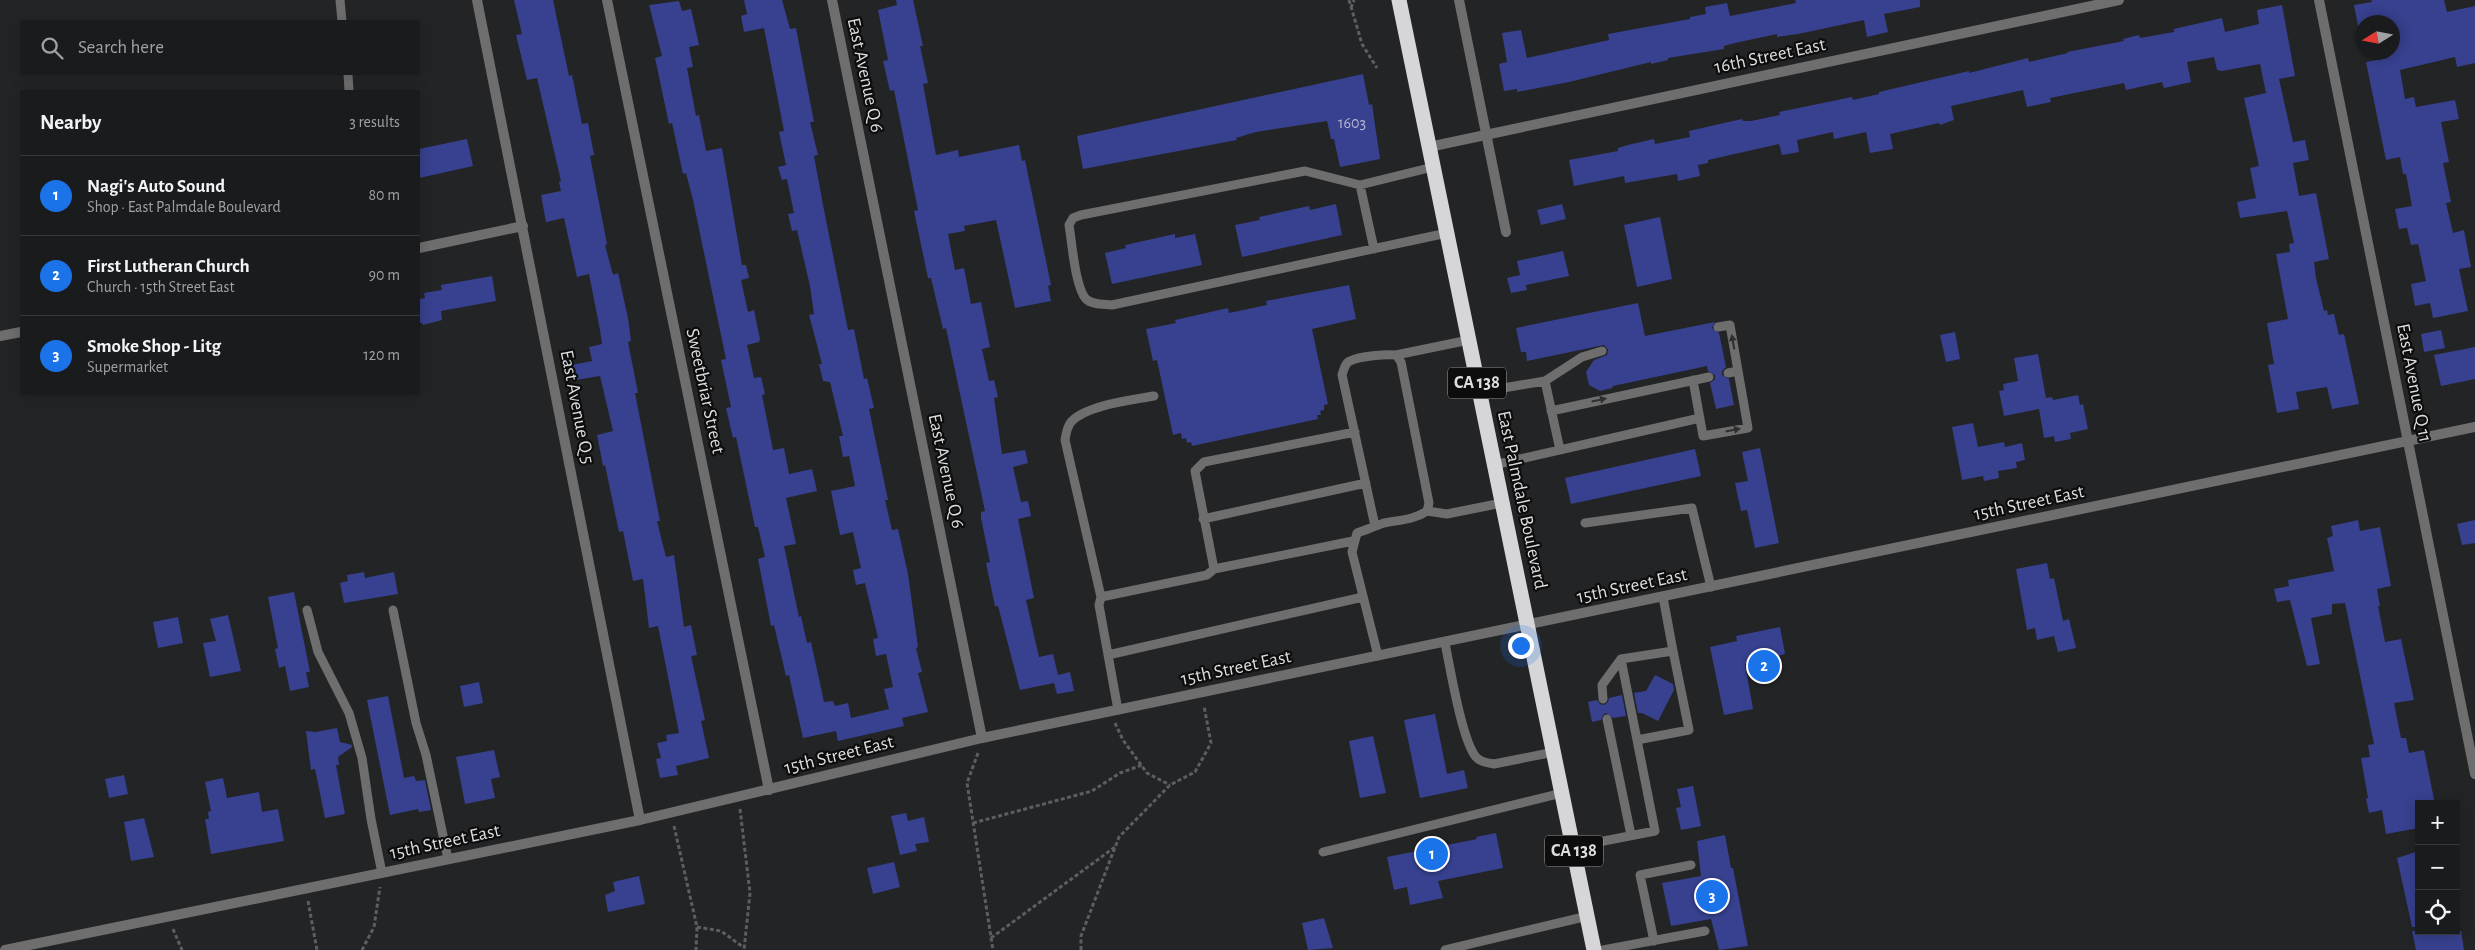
<!DOCTYPE html>
<html lang="en">
<head>
<meta charset="utf-8">
<style>
  body { margin:0; font-family:"Alegreya Sans",sans-serif; background:#232425; color:#f1f3f6 }
  .controls { position:absolute; right:15px; bottom:15px; display:grid; overflow:hidden; border-radius:0px; box-shadow:0 2px 12px #0003 }
  .controls button { width:45px; height:45px; display:grid; place-items:center; padding:0; border:0; border-bottom:1px solid #38393b; background:#1a1b1c; color:#f1f3f6; font:25px sans-serif }
  .compass { position:absolute; left:2355px; top:15px; width:45px; height:45px; border-radius:50%; background:#1a1b1c; box-shadow:0 2px 12px #0003; rotate:259deg }
  .you { position:absolute; left:1520px; top:645px; width:18px; height:18px; margin:-12px; border:4px solid #fff; border-radius:50%; background:#1a73e8; box-shadow:0 0 0 8px #1a73e833 }
  .badge { display:grid; place-items:center; width:32px; height:32px; border-radius:50%; background:#1a73e8; color:#fff; font-size:16px; font-weight:700 }
  .pin { position:absolute; translate:-50% -50%; border:2px solid #fff; box-shadow:0 1px 5px #0006 }
  .list { margin:0; padding:0; list-style:none }
  h2 { display:flex; justify-content:space-between; align-items:center; height:65px; margin:0; padding:0 20px; font-size:21px }
  h2 small { font-size:16px; font-weight:400; color:#9fa1a3 }
  .list li { display:grid; grid-template-columns:32px 1fr auto; gap:15px; align-items:center; box-sizing:border-box; height:80px; padding:0 20px; border-top:1px solid #38393b }
  .list b { display:block; font-size:19px; white-space:nowrap }
  .list p { margin:0; font-size:16px; white-space:nowrap; color:#9fa1a3 }
  .list em { font-size:16px; font-style:normal; color:#9fa1a3 }
  .icon { flex:none; width:28px; height:28px; fill:none; stroke:currentColor; stroke-width:2; stroke-linecap:round; stroke-linejoin:round }
  .map { position:relative; flex:none; width:2475px; height:950px; overflow:hidden }
  .search { position:absolute; background:#1a1b1c; box-shadow:0 2px 12px #0003; left:20px; top:20px; width:400px; height:55px; display:flex; align-items:center; gap:12px; box-sizing:border-box; padding:0 18px; border-radius:0px; color:#9fa1a3; font-size:19px }
  .panel { position:absolute; background:#1a1b1c; box-shadow:0 2px 12px #0003; left:20px; top:90px; width:400px; height:305px; border-radius:0px }
  .map>svg:first-child { display:block }
  .building { fill:#37418f }
  .lines { fill:none; stroke-linecap:round; stroke-linejoin:round }
  .path { stroke:#5d5e60; stroke-width:3; stroke-dasharray:4 2.5; stroke-linecap:butt }
  .lane { stroke:#6e6e6f; stroke-width:9 }
  .street { stroke:#6e6e6f; stroke-width:10 }
  .highway { stroke:#d6d6d9; stroke-width:15 }
  .oneway { fill:#2f2f30 }
  .labels { text-anchor:middle; dominant-baseline:central; stroke-width:4.5; stroke-linejoin:round; paint-order:stroke }
  .number-label { font-size:16px; fill:#b4b7cb }
  .shield { fill:#0d0d0e; stroke:#9f9fa0; stroke-width:1 }
  .shield-label { font-size:18px; font-weight:bold; fill:#dddedf }
  .street-label { font-size:19px; fill:#dddedf; stroke:#0d0d0e }
</style>
</head>
<body>
<div class="map">
<svg width="2475" height="950" viewBox="0 0 2475 950">
  <rect width="100%" height="100%" fill="#232426"/>
  <!-- building -->
  <path class="building" d="M514 0H553L569 76 572 75 582 124 588 123 594 155 590 156 607 244 605 245 613 275 618 273 628 318 631 341 628 342 638 393H635L660 521H657L666 557 674 555 684 627 691 625 697 655 691 656 705 720 701 721 709 758 676 766 678 775 660 778 656 759 661 758 657 743 667 741 666 735 679 733 658 626 649 628 643 579 633 581 623 531 619 532 605 465 603 466 597 435 613 431 600 376 575 380 572 365 592 361 589 347 602 344 600 330 589 274 577 277 564 218 546 222 541 195 561 191 559 182 561 181 537 78 527 80 516 35 522 34Z
    M744 0H782L790 29 796 28 814 122H810L818 155 814 156 824 210 848 330 854 329 864 379 867 378 874 408 869 409 888 500H885L892 530 898 529 908 574 918 647 916 648 922 672 918 673 928 712 902 718 904 726 838 741 836 731 803 738 789 675 786 676 774 625 771 626 758 559 765 557 758 527H755L736 437 733 438 726 408 731 407 721 360 726 359 693 200 686 173 683 174 672 123 669 124 655 58 662 56 649 5 679 1 682 11 691 9 699 45 689 47 693 67 687 68 696 116 699 115 706 151 722 148 742 265H746L749 278 741 280 748 312 754 310 760 339 759 342 747 345 754 378 761 377 765 394 762 395 773 450 784 448 789 474 812 469 817 491 786 498 796 544 784 546 799 617 801 616 807 643 811 642 824 702 833 701 835 706 848 703 851 718 889 709 884 689 893 687 886 654 876 656 873 639 878 638 865 583 856 585 853 570 861 568 853 532 840 535 831 491 855 486 849 456 843 457 839 436H843L830 382 823 381 819 364H822L809 315 814 314 810 286 797 230 792 231 788 214 794 213 787 179 782 180 778 167 786 165 779 132 784 131 764 28 744 32 741 16 747 14Z
    M896 0H913L923 46H920L928 83 923 84 936 155 958 150 959 157 1019 145 1022 161 1025 160 1051 285 1048 286 1051 301 1015 308 996 220 964 226 965 231 948 234 955 270 964 268 971 304 981 302 990 347 982 349 989 381 994 380 998 397 994 398 1002 454 1025 450 1028 463 1013 467 1021 502 1028 501 1031 516 1018 519 1034 598 1026 600 1039 657 1053 654 1058 675 1070 672 1074 691 1057 694 1054 683 1020 690 998 606H995L986 563 990 562 981 518V512L985 511 946 328 943 329 931 278H928L914 211 918 210 894 90 890 91 883 61 888 60 878 10 897 5Z
    M1795 0H1920V7L1884 14 1888 32 1867 37 1864 20 1798 34 1777 37V34L1735 43 1724 46V49L1668 58V60L1651 64V62L1569 82 1517 92V89L1504 91 1499 64 1507 62 1502 33 1521 30 1527 58 1609 40 1608 34 1690 19V17L1706 14 1705 7 1727 3 1730 16 1796 3Z
    M2371 0H2444L2447 12 2475 6V63L2457 67 2455 57 2400 70 2405 99 2414 97 2416 107 2455 100 2459 119 2441 122 2449 162 2443 163 2451 202 2446 203 2453 233 2464 230 2471 267 2459 269 2468 311 2433 318 2430 303 2415 306 2411 284 2426 281 2418 244 2411 245 2407 228 2399 229 2395 209 2412 206 2406 174H2403L2400 157 2386 160 2366 62 2388 58 2387 52H2392V22H2362V25L2358 26 2354 5 2372 2Z
    M2282 5 2295 76 2279 79 2293 142 2305 140 2309 160 2293 163 2299 196 2316 193 2329 259 2314 262 2316 278 2324 311 2327 310 2328 315 2334 314 2339 335 2344 334 2359 404 2332 409 2327 387 2296 392 2299 409 2277 413 2268 365 2274 364 2267 323 2288 319 2276 254 2290 252 2289 244 2294 243 2287 211 2240 218 2237 202 2256 198 2250 168 2259 166 2244 98 2266 93 2260 64 2222 71 2217 70 2214 57 2187 62 2191 82 2164 88 2162 82 2126 90 2124 83 2050 98 2051 102 2027 107 2023 90 1951 106 1954 120 1940 125 1939 123 1890 134 1893 149 1870 153 1866 132 1834 139 1833 132 1797 140 1799 152 1782 155 1779 144 1708 160V163L1698 165 1700 176 1678 181 1677 174 1625 183 1624 176 1574 186 1569 160 1618 151V148L1628 145 1654 139 1655 144 1690 137 1689 131 1715 125 1742 119 1743 121H1751L1780 115 1779 112 1852 97 1853 100 1879 94V92L1969 71V73L2028 58 2029 62 2068 53 2067 52 2124 41 2123 39 2139 35 2140 38 2174 32V29L2222 18 2225 32 2259 24 2257 10Z
    M1363 74 1369 105 1372 104 1380 159 1340 167 1334 139H1331L1327 121 1256 132 1236 138 1237 140 1083 169 1077 136Z
    M467 139 473 166 419 178V149Z
    M1336 204 1342 235 1242 257 1235 225 1260 220 1259 217 1309 206 1310 210Z
    M1562 204 1566 219 1541 225 1537 210Z
    M1660 217 1672 279 1637 287 1624 225Z
    M1175 234V238L1195 234 1202 265 1112 284 1105 253 1126 248 1125 245Z
    M1563 251 1569 276 1526 285 1527 290 1511 293 1507 278 1520 275 1517 261Z
    M492 276 496 301 441 311 442 320 423 325 422 323H419V299L425 298 424 293 442 290 441 285Z
    M1349 285 1356 319 1312 329 1328 404 1324 405V410L1320 411 1321 415H1317L1318 419 1192 446 1191 442 1187 443 1186 438 1182 439 1181 433 1173 435 1157 360 1153 361 1146 329 1176 323 1175 320 1228 308 1229 313 1267 305 1266 301Z
    M1638 303 1645 336 1715 322 1712 328 1719 333 1726 367 1722 371V375L1729 379 1734 405 1716 409 1710 383 1715 379V375L1708 371 1707 366 1613 386 1612 388 1600 391 1589 385 1586 372 1594 360 1607 355 1608 350 1604 345 1527 361 1526 352H1521L1516 328Z
    M2441 330 2445 348 2424 352 2421 334Z
    M1955 332 1960 359 1946 362 1940 335Z
    M2475 347V379L2441 386 2434 355Z
    M2038 354 2046 398 2052 397 2053 400 2078 395 2080 405 2083 404 2088 429 2070 433 2071 439 2055 442 2054 436 2044 438 2039 409 2004 416 1999 391 2004 390 2003 384 2018 381 2014 358Z
    M1973 423 1978 447 2004 442 2005 447 2022 443 2025 460 2016 462 2017 468 1998 471 1999 478 1984 481 1983 476 1962 480 1952 427Z
    M1760 448 1779 543 1755 548 1747 510 1741 511 1735 483 1748 481 1742 452Z
    M1695 449 1701 476 1571 504 1565 478Z
    M2358 520 2360 531 2380 527 2391 586 2377 589 2380 606H2378L2385 642 2401 639 2414 700 2394 703 2401 738H2406L2409 753 2424 750 2435 804H2419V828L2386 834 2382 810 2369 813 2366 799 2368 798 2361 758 2370 757 2368 745 2374 744 2345 603 2332 604V614L2311 618 2320 664 2307 666 2290 600 2277 602 2274 589 2289 586 2288 580 2334 571 2327 538 2333 536 2331 526Z
    M2475 520V543L2462 545 2457 524Z
    M2047 563 2050 579 2054 578 2063 621 2069 619 2076 648 2058 652 2054 636 2037 640 2035 628 2027 630 2016 569Z
    M364 572 365 578 394 572 398 594 344 603 340 583 348 581 347 575Z
    M294 592 310 672H306L309 687 290 691 285 666 279 668 275 649 278 648 268 597Z
    M228 615 241 671 210 677 203 643 216 641 210 619Z
    M178 617 183 643 158 648 153 622Z
    M1780 627 1785 654 1745 664 1753 709 1724 715 1710 647 1737 641 1736 636Z
    M1655 675 1673 684 1674 690 1658 721 1642 713H1638L1634 693 1646 691Z
    M479 682 483 703 464 707 460 686Z
    M1622 695 1626 716 1613 718 1606 713 1603 715 1601 720 1592 722 1588 702 1597 700 1600 704 1604 705 1608 702 1609 698Z
    M388 696 404 778 414 776 416 781 425 780 431 810 419 812 418 809 390 815 367 700Z
    M1435 714 1447 774 1464 770 1468 788 1420 798 1404 720Z
    M337 728 340 742 352 745V747L338 757 339 765H336L345 814 325 818 315 769 311 770 306 731 316 732Z
    M1373 736 1386 793 1360 798 1349 741Z
    M494 750 500 777 491 779 495 798 465 804 456 757Z
    M124 775 128 794 109 798 105 779Z
    M223 778 227 798 259 792 262 812 278 809 284 841 211 854 205 819H209L208 812 211 811 205 782Z
    M1693 786 1701 826 1681 830 1676 808 1681 807 1677 789Z
    M906 813 908 821 924 817 929 842 915 844 917 851 900 855 891 816Z
    M144 818 154 857 131 861 124 822Z
    M1496 833 1503 868 1438 881 1443 898 1410 905 1407 887 1394 890 1387 857 1477 839 1476 837Z
    M1725 835 1731 868H1733L1748 946 1719 950 1711 919 1671 926 1662 883 1701 876 1697 841Z
    M2419 851V927H2412L2397 858Z
    M894 862 900 887 873 894 867 868Z
    M639 876 645 904 608 912 605 895 615 891 613 882Z
    M1324 918 1333 948 1308 950 1302 923Z
    M2412 931H2461L2464 950H2416Z"/>
  <g class="lines">
    <!-- path -->
    <path class="path" d="M1349 0 1362 44 1377 68
      M1351 8 1354 0
      M1115 723 1123 740 1147 773 1170 785
      M978 753 967 783 993 950
      M740 809 750 893 744 950
      M973 823 1092 791 1120 773 1142 765
      M674 826 697 927 696 950
      M308 901 317 950
      M697 927 721 931 743 947
      M173 929 182 950
      M991 938 1115 847
      M362 950 374 927 380 887
      M1081 950V936L1119 837 1170 785 1195 772 1211 743 1204 706"/>
    <!-- lane -->
    <path class="lane" d="M340 0 342 21
      M348 74 349 91
      M1433 167 1360 185 1305 171 1081 215 1073 218 1069 225C1072 242 1075 287 1086 299 1092 305 1104 304 1112 305L1447 233
      M1360 185 1374 249
      M1396 355 1469 340
      M1728 373 1738 371
      M1693 380 1703 436 1748 428 1730 325 1718 327
      M1545 381 1582 357 1602 351
      M1479 392 1545 381 1560 450
      M1551 411 1709 377
      M1494 465 1700 418
      M1427 511 1447 514 1502 503
      M1203 519 1366 483
      M1585 523 1692 508 1711 587
      M1375 526 1342 375C1344 369 1345 363 1350 361 1360 356 1386 354 1396 355L1401 362 1429 503 1427 511C1414 520 1399 520 1384 523 1375 526 1366 530 1357 533L1352 552 1378 656
      M1214 569 1353 541
      M1101 597 1065 440C1066 433 1067 427 1071 422 1086 405 1133 400 1154 396
      M307 610 318 652 349 713 362 758 371 819 382 873
      M393 610 416 723 426 755 448 859
      M1445 643C1450 667 1462 741 1476 757 1480 762 1488 763 1494 764L1554 752
      M1108 655 1363 597
      M1603 699 1602 685 1621 659
      M1118 710 1099 605 1101 597 1207 575 1214 569 1195 471 1204 462 1355 432
      M1607 719 1631 835
      M1637 740 1689 730 1673 651
      M1573 847 1655 831 1621 659 1673 651 1663 597
      M1323 852 1562 793
      M1654 941 1640 875 1691 865
      M1445 950 1588 916
      M1603 950 1705 931"/>
    <!-- street -->
    <path class="street" d="M477 0 640 820
      M607 0 769 790
      M832 0 982 738
      M1459 0 1506 232
      M2319 0 2475 774
      M1429 147 2119 0
      M419 248 523 226
      M0 336 21 332
      M5 950 640 820 982 738 2475 427"/>
    <!-- highway -->
    <path class="highway" d="M1399 0 1594 950"/>
  </g>
  <!-- one-way arrows -->
  <defs><path id="oneway-solid" d="M-6-.8H1V-3.2L6.5 0L1 3.2V.8H-6Z" transform="scale(1.25)"/></defs>
  <g class="oneway">
    <use href="#oneway-solid" transform="translate(1733 342) rotate(-100)"/>
    <use href="#oneway-solid" transform="translate(1599 400) rotate(-12)"/>
    <use href="#oneway-solid" transform="translate(1733 430) rotate(-11)"/>
  </g>
  <g class="labels">
    <!-- number labels -->
    <g class="number-label">
      <text x="1352" y="123">1603</text>
    </g>
    <!-- shield labels -->
    <g class="shield">
      <rect x="1448" y="367.5" width="58" height="31" rx="4"/>
      <rect x="1545" y="835.5" width="58" height="31" rx="4"/>
    </g>
    <g class="shield-label">
      <text x="1477" y="383">CA 138</text>
      <text x="1574" y="851">CA 138</text>
    </g>
    <!-- street labels -->
    <g class="street-label">
      <text transform="translate(1770 56) rotate(-12)">16th Street East</text>
      <text transform="translate(865 75) rotate(78)">East Avenue Q 6</text>
      <text transform="translate(2414 383) rotate(79)">East Avenue Q 11</text>
      <text transform="translate(705 391) rotate(78)">Sweetbriar Street</text>
      <text transform="translate(577 407) rotate(79)">East Avenue Q 5</text>
      <text transform="translate(946 471) rotate(78)">East Avenue Q 6</text>
      <text transform="translate(1522 500) rotate(78)">East Palmdale Boulevard</text>
      <text transform="translate(2029 503) rotate(-12)">15th Street East</text>
      <text transform="translate(1632 586) rotate(-12)">15th Street East</text>
      <text transform="translate(1236 668) rotate(-12)">15th Street East</text>
      <text transform="translate(839 755) rotate(-14)">15th Street East</text>
      <text transform="translate(445 842) rotate(-12)">15th Street East</text>
    </g>
  </g>
</svg>
<div class="controls">
<button>+</button>
<button>−</button>
<button><svg class="icon" aria-label="locate" viewBox="0 0 24 24"><circle cx="12" cy="12" r="6"/><path d="M12 2v4M12 18v4M2 12h4M18 12h4"/></svg></button>
</div>
<svg class="compass" viewBox="-18 -18 36 36"><path d="M0-13l5 13h-10z" fill="#e53935"/><path d="M0 13l5-13h-10z" fill="#9fa1a3"/></svg>
<div class="you"></div>
<div class="pin badge" style="left:1432px;top:854px">1</div>
<div class="pin badge" style="left:1764px;top:666px">2</div>
<div class="pin badge" style="left:1712px;top:896px">3</div>
<div class="search"><svg class="icon" aria-label="search" viewBox="0 0 24 24"><circle cx="10" cy="10" r="6"/><path d="M15 15l6 6"/></svg>Search here</div>
<section class="panel">
<h2>Nearby<small>3 results</small></h2>
<ul class="list">
<li><span class="badge">1</span><div><b>Nagi's Auto Sound</b><p>Shop · East Palmdale Boulevard</p></div><em>80 m</em></li>
<li><span class="badge">2</span><div><b>First Lutheran Church</b><p>Church · 15th Street East</p></div><em>90 m</em></li>
<li><span class="badge">3</span><div><b>Smoke Shop - Litg</b><p>Supermarket</p></div><em>120 m</em></li>
</ul>
</section>
</div>
</body>
</html>
